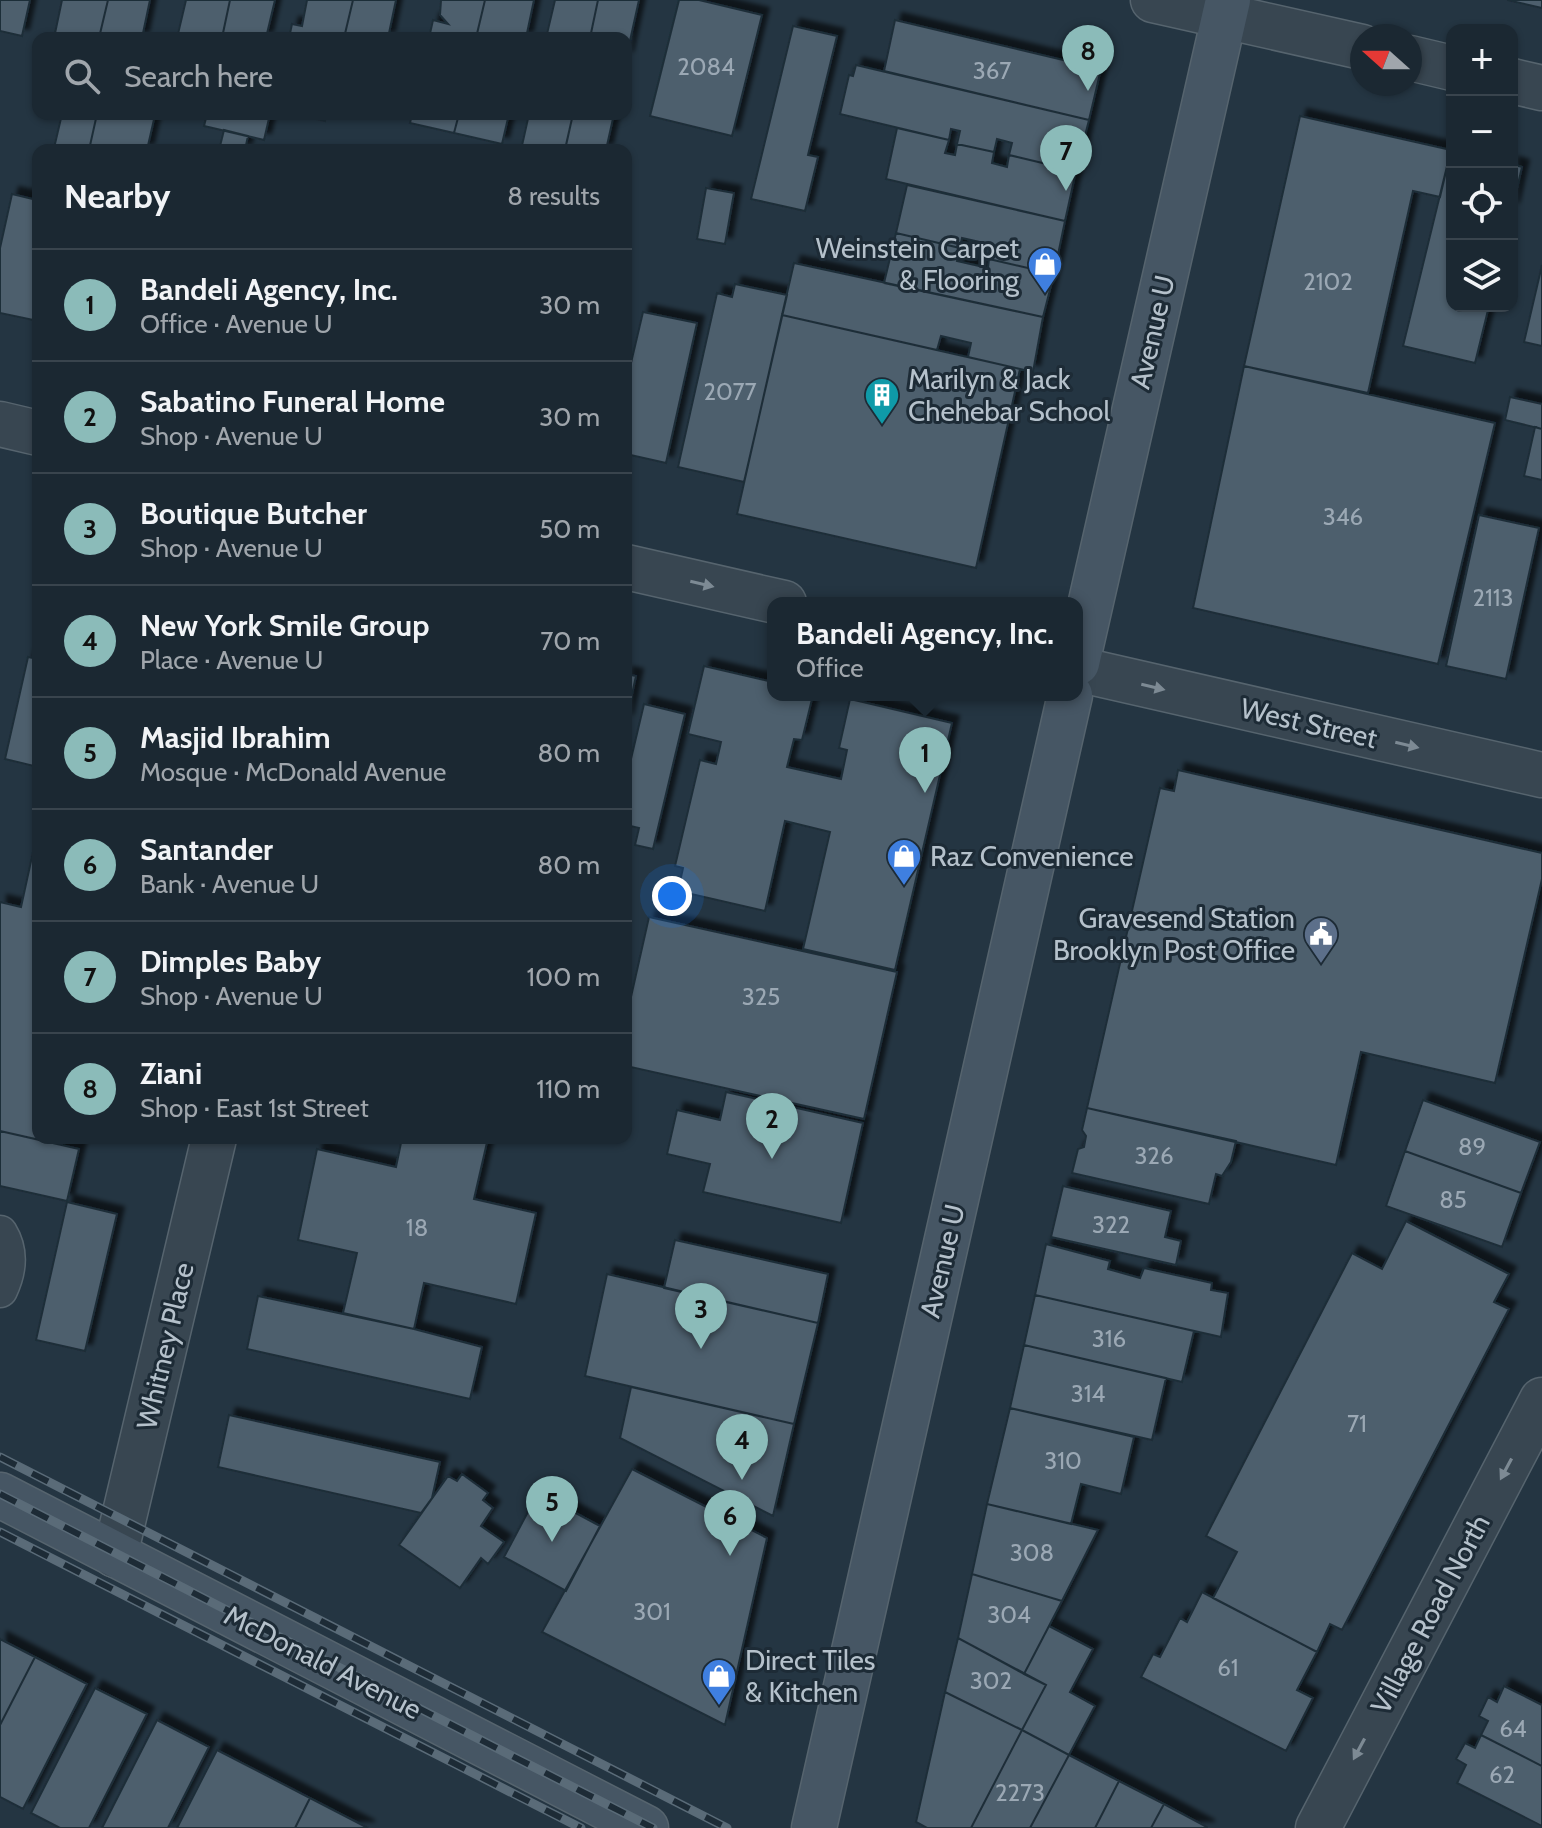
<!DOCTYPE html>
<html lang="en">
<head>
<meta charset="utf-8">
<style>
  body { margin:0; font-family:Cabin,sans-serif; background:#28343e; color:#f1f3f6 }
  .controls { position:absolute; right:24px; top:24px; display:grid; overflow:hidden; border-radius:16px; box-shadow:0 2px 6px #0004 }
  .controls button { width:72px; height:72px; display:grid; place-items:center; padding:0; border:0; border-bottom:2px solid #39444d; background:#1b2832; color:#f1f3f6; font:40px sans-serif }
  .compass { position:absolute; left:1350px; top:24px; width:72px; height:72px; border-radius:50%; background:#1b2832; box-shadow:0 2px 6px #0004; rotate:291deg }
  .you { position:absolute; left:672px; top:896px; width:28px; height:28px; margin:-20px; border:6px solid #fff; border-radius:50%; background:#1a73e8; box-shadow:0 0 0 12px #1a73e833 }
  .badge { display:grid; place-items:center; width:52px; height:52px; border-radius:50%; background:#8bbbb9; color:#111; font-size:26px; font-weight:700 }
  .pin { position:absolute; translate:-50% -66px; filter:drop-shadow(0 2px 4px #0008) }
  .pin::after { content:''; position:absolute; top:42px; width:28px; height:24px; background:inherit; clip-path:polygon(0 0,100% 0,50% 100%) }
  .popup { position:absolute; left:767px; top:597px; width:316px; height:104px; box-sizing:border-box; display:grid; place-content:center; border-radius:16px; background:#1b2832; filter:drop-shadow(0 2px 6px #0005); font-size:26px; white-space:nowrap; color:#a0a6ac }
  .popup b { font-size:30px; color:#f1f3f6 }
  .popup::after { content:''; position:absolute; left:50%; top:100%; margin-left:-16px; border:16px solid transparent; border-top-color:#1b2832 }
  .list { margin:0; padding:0; list-style:none }
  h2 { display:flex; justify-content:space-between; align-items:center; height:104px; margin:0; padding:0 32px; font-size:34px }
  h2 small { font-size:26px; font-weight:400; color:#a0a6ac }
  .list li { display:grid; grid-template-columns:52px 1fr auto; gap:24px; align-items:center; box-sizing:border-box; height:112px; padding:0 32px; border-top:2px solid #39444d }
  .list b { display:block; font-size:30px; white-space:nowrap }
  .list p { margin:0; font-size:26px; white-space:nowrap; color:#a0a6ac }
  .list em { font-size:26px; font-style:normal; color:#a0a6ac }
  .icon { flex:none; width:44px; height:44px; fill:none; stroke:currentColor; stroke-width:2; stroke-linecap:round; stroke-linejoin:round }
  .map { position:relative; flex:none; width:1542px; height:1828px; overflow:hidden }
  .search { position:absolute; background:#1b2832; box-shadow:0 2px 6px #0004; left:32px; top:32px; width:600px; height:88px; display:flex; align-items:center; gap:20px; box-sizing:border-box; padding:0 28px; border-radius:16px; color:#a0a6ac; font-size:30px }
  .panel { position:absolute; background:#1b2832; box-shadow:0 2px 6px #0004; left:32px; top:144px; width:600px; height:1000px; border-radius:16px }
  .map>svg:first-child { display:block }
  .building { fill:#4d5e6d; stroke:#1f2d38; stroke-width:2; filter:url(#shadow) }
  .lines { fill:none; stroke-linecap:round; stroke-linejoin:round }
  .lane-casing { stroke:#56646e; stroke-width:37 }
  .street-casing { stroke:#56646e; stroke-width:47 }
  .secondary-casing { stroke:#56646e; stroke-width:47 }
  .lane { stroke:#384651; stroke-width:34 }
  .street { stroke:#384651; stroke-width:44 }
  .secondary { stroke:#465664; stroke-width:44 }
  .rail-casing { stroke:#5a6b78; stroke-width:9 }
  .rail { stroke:#1d2b36; stroke-width:6; stroke-dasharray:18; stroke-linecap:butt }
  .oneway { fill:#7d8a94 }
  .labels { text-anchor:middle; dominant-baseline:central; stroke-width:6; stroke-linejoin:round; paint-order:stroke }
  .number-label { font-size:24px; fill:#9ba8b4 }
  .poi-label { font-size:28px; fill:#b5c1cb; stroke:#1d2b36; text-anchor:start }
  .street-label { font-size:28px; fill:#b5c1cb; stroke:#1d2b36 }
</style>
</head>
<body>
<div class="map">
<svg width="1542" height="1828" viewBox="0 0 1542 1828">
  <defs>
    <filter id="shadow"><feDropShadow dx="7" dy="-7" stdDeviation="2" flood-color="#0009"/></filter>
  </defs>
  <rect width="100%" height="100%" fill="#243542"/>
  <!-- building -->
  <path class="building" d="M0 0H30L22 36 0 31Z
    M62 0H108L99 38H54Z
    M108 0H150L142 38H99Z
    M186 0H230L222 38H177Z
    M230 0H275L266 38H245L223 33Z
    M307 0H353L344 38H289L292 24 302 26Z
    M353 0H396L388 38H344Z
    M441 0H485L476 38H429L433 20 448 24 440 15Z
    M485 0H534L526 38H476Z
    M555 0H598L590 38H546Z
    M598 0H639L626 59V38H590Z
    M679 0H699L762 15 732 136 650 116Z
    M1507 0H1542V8Z
    M895 20 1101 69 1089 120 884 71Z
    M793 26 837 36 808 155 818 157 805 211 751 199Z
    M856 65 1089 120 1076 171 1009 155 1012 143 997 139 994 152 957 144 960 131 951 129 949 140 840 114 849 75 853 76Z
    M62 114H97L89 150 54 148Z
    M97 114 155 115 147 150H89Z
    M207 114H270L264 140 204 126Z
    M296 114H327L325 121Z
    M412 114H459L454 133 410 123Z
    M459 114H509L502 144 454 133Z
    M529 114H573L565 150H521Z
    M573 114H614L606 150H587L566 145Z
    M1300 116 1451 150 1440 197 1413 191 1368 393 1244 366Z
    M897 128 949 140 945 153 955 155 957 144 994 152 992 163 1007 167 1009 155 1076 171 1065 221 886 179Z
    M224 130 248 136 245 150H219Z
    M1451 150 1452 306H1489L1475 363 1403 346Z
    M1512 164 1522 167 1512 210Z
    M907 185 1065 221 1054 274 989 259 993 245 962 238 960 248 896 233Z
    M706 188 734 193 725 244 697 239Z
    M12 194 37 200 34 212 38 213V321L0 313V248Z
    M896 233 960 248 957 261 988 268 989 259 1054 274 1043 317 884 283Z
    M794 263 1043 317 1033 372 968 357 971 343 941 336 937 350 782 315Z
    M1542 265V346L1524 342Z
    M735 284 787 295 744 482 678 467 717 293 732 297Z
    M643 312 697 323 666 463 626 454V384Z
    M782 315 1020 369 976 568 737 514Z
    M1244 366 1495 423 1438 664 1193 608Z
    M1510 397 1542 404V429L1505 420Z
    M1535 427 1542 429V480L1524 476Z
    M1479 515 1539 528 1506 679 1446 666Z
    M28 657 38 659V767L5 759Z
    M704 666 773 682V695H813L802 740 794 739 787 767 841 779 847 750 839 748 850 699 952 723 895 970 803 949 830 832 785 821 765 911 678 891 683 868 675 866 700 760 716 764 721 742 688 734Z
    M626 674 636 676 626 722Z
    M644 704 685 714 653 849 635 845 639 828 626 825V780Z
    M1178 770 1542 853V879L1495 1083 1361 1052 1336 1165 1087 1108 1160 788 1174 791Z
    M38 829V1138H63L62 1145 0 1131V902L21 907Z
    M649 917 897 972 864 1119 626 1066V1019Z
    M726 1092 863 1123 841 1223 703 1192 710 1164 667 1154 677 1110 720 1120Z
    M1423 1100 1540 1142 1521 1193 1405 1151Z
    M1087 1108 1236 1141 1231 1162 1222 1176 1216 1174 1209 1204 1072 1173 1078 1149 1084 1147 1086 1136 1082 1130Z
    M0 1131 79 1149 67 1201 0 1186Z
    M402 1138H488L474 1199 536 1213 516 1304 424 1283 414 1329 343 1313 357 1253 298 1240 317 1149 396 1167Z
    M1405 1151 1521 1193 1502 1247 1386 1206Z
    M1063 1186 1171 1211 1165 1237 1181 1241 1176 1265 1051 1237Z
    M67 1202 117 1214 85 1351 36 1340Z
    M1406 1221 1509 1274 1494 1302 1509 1309 1342 1630 1330 1624 1317 1652 1213 1598 1237 1552 1206 1536 1352 1253 1382 1269Z
    M675 1240 828 1274 818 1323 664 1288Z
    M1046 1244 1110 1261 1108 1269 1140 1278 1144 1268 1212 1283 1211 1290 1228 1293 1221 1337 1035 1295Z
    M607 1274 818 1323 794 1424 585 1376Z
    M1035 1295 1194 1331 1182 1382 1024 1345Z
    M258 1296 414 1329 482 1347 470 1399 247 1349Z
    M1024 1345 1166 1378 1152 1440 1010 1408Z
    M631 1387 794 1424 773 1516 620 1438Z
    M1010 1408 1134 1437 1121 1494 1081 1484 1071 1524 987 1504Z
    M229 1415 440 1462 432 1498 421 1513 218 1467Z
    M632 1469 767 1538 725 1725 542 1632Z
    M462 1474 488 1493 483 1500 493 1508 481 1526 504 1542 488 1564 481 1558 460 1588 399 1545 448 1476 457 1481Z
    M546 1497 600 1526 566 1591 504 1557 530 1508 537 1513Z
    M987 1504 1098 1530 1062 1601 972 1574Z
    M972 1574 1062 1601 1024 1674 958 1638Z
    M1202 1592 1317 1652 1297 1690 1313 1698 1286 1751 1141 1677 1153 1654 1160 1657 1180 1618 1187 1622Z
    M1049 1626 1093 1649 1070 1692 1095 1706 1069 1755 1022 1730 1046 1685 1024 1674Z
    M958 1638 1046 1685 1022 1730 945 1692Z
    M0 1639 35 1657 0 1725Z
    M35 1657 87 1684 23 1809 0 1797V1725Z
    M1504 1686 1542 1705V1766L1481 1735 1488 1721 1479 1716 1488 1697 1497 1702Z
    M95 1688 147 1714 89 1828H60L31 1813Z
    M945 1692 1022 1730 971 1828H927L916 1822Z
    M157 1720 209 1747 168 1828H102Z
    M1022 1730 1069 1755 1030 1828H971Z
    M1481 1735 1542 1766V1826L1457 1783 1466 1765 1456 1759 1465 1743 1475 1748Z
    M217 1750 310 1798 295 1828H177Z
    M1069 1755 1119 1781 1095 1828H1030Z
    M1119 1781 1164 1804 1151 1828H1095Z
    M310 1798 368 1828H295Z
    M1164 1804 1207 1827V1828H1151Z"/>
  <g class="lines">
    <!-- lane casing -->
    <g class="lane-casing">
      <path id="lane" d="M0 1233C11 1251 9 1271 0 1290"/>
    </g>
    <!-- street casing -->
    <g class="street-casing">
      <path id="street" d="M1153 0 1362 47
        M1410 58 1452 68
        M1512 81 1542 88
        M0 424 38 433
        M626 567 784 603
        M1077 669 1542 775
        M115 1555 214 1138
        M1318 1828 1542 1400"/>
    </g>
    <!-- secondary casing -->
    <g class="secondary-casing">
      <path id="secondary" d="M1077 663 1228 0
        M0 1495 646 1828
        M814 1828 1070 695"/>
    </g>
    <!-- lane -->
    <use href="#lane" class="lane"/>
    <!-- street -->
    <use href="#street" class="street"/>
    <!-- secondary -->
    <use href="#secondary" class="secondary"/>
    <!-- rail casing -->
    <g class="rail-casing">
      <path id="rail" d="M0 1457 727 1828
        M0 1494 653 1828
        M0 1532 581 1828"/>
    </g>
    <!-- rail -->
    <use href="#rail" class="rail"/>
  </g>
  <!-- one-way arrows -->
  <defs><path id="oneway-solid" d="M-6-.8H1V-3.2L6.5 0L1 3.2V.8H-6Z" transform="scale(2)"/></defs>
  <g class="oneway">
    <use href="#oneway-solid" transform="translate(702 584) rotate(13)"/>
    <use href="#oneway-solid" transform="translate(1153 687) rotate(13)"/>
    <use href="#oneway-solid" transform="translate(1407 745) rotate(13)"/>
    <use href="#oneway-solid" transform="translate(1506 1469) rotate(118)"/>
    <use href="#oneway-solid" transform="translate(1359 1749) rotate(118)"/>
  </g>
  <!-- icons -->
  <defs>
    <g id="shop-pin" transform="scale(1.8)"><path d="M0 17L-7.5 6A9.5 9.5 0 1 1 7.5 6Z" fill="#3f7fe0" stroke="#1d2b36"/><path d="M-5-2.5h2.3a2.7 3.5 0 0 1 5.4 0H5L5.5 6h-11ZM-1.5-2.5h3a1.5 2.3 0 0 0-3 0Z" fill="#fff"/></g>
    <g id="building-pin" transform="scale(1.8)"><path d="M0 17L-7.5 6A9.5 9.5 0 1 1 7.5 6Z" fill="#0f9aa8" stroke="#1d2b36"/><path d="M-4-6H4V6H1V3H-1V6H-4ZM-2.5-4.3h1.7v1.8h-1.7ZM.8-4.3h1.7v1.8H.8ZM-2.5-1h1.7V.8h-1.7ZM.8-1h1.7V.8H.8Z" fill="#fff"/></g>
    <g id="civic-pin" transform="scale(1.8)"><path d="M0 17L-7.5 6A9.5 9.5 0 1 1 7.5 6Z" fill="#5c6f8a" stroke="#1d2b36"/><path d="M-.6-6.5H3V-4.5H.6V-3L4-1V1h2V6H-6V1h2V-1L-.6-3ZM-1.2 2.5V6h2.4V2.5Z" fill="#fff"/></g>
  </defs>
  <g fill-rule="evenodd">
    <use href="#shop-pin" x="1045" y="264"/>
    <use href="#building-pin" x="882" y="395"/>
    <use href="#shop-pin" x="904" y="856"/>
    <use href="#civic-pin" x="1321" y="934"/>
    <use href="#shop-pin" x="719" y="1676"/>
  </g>
  <g class="labels">
    <!-- number labels -->
    <g class="number-label">
      <text x="706" y="66">2084</text>
      <text x="992" y="70">367</text>
      <text x="1328" y="281">2102</text>
      <text x="730" y="391">2077</text>
      <text x="1343" y="516">346</text>
      <text x="1493" y="597">2113</text>
      <text x="761" y="996">325</text>
      <text x="1472" y="1146">89</text>
      <text x="1154" y="1155">326</text>
      <text x="1453" y="1199">85</text>
      <text x="1111" y="1224">322</text>
      <text x="417" y="1227">18</text>
      <text x="1109" y="1338">316</text>
      <text x="1088" y="1393">314</text>
      <text x="1357" y="1423">71</text>
      <text x="1063" y="1460">310</text>
      <text x="1032" y="1552">308</text>
      <text x="652" y="1611">301</text>
      <text x="1009" y="1614">304</text>
      <text x="1228" y="1667">61</text>
      <text x="991" y="1680">302</text>
      <text x="1513" y="1728">64</text>
      <text x="1502" y="1774">62</text>
      <text x="1020" y="1792">2273</text>
    </g>
    <!-- poi labels -->
    <g class="poi-label">
      <text x="1019" y="248" text-anchor="end">Weinstein Carpet<tspan x="1019" dy="32">&amp; Flooring</tspan></text>
      <text x="908" y="379">Marilyn &amp; Jack<tspan x="908" dy="32">Chehebar School</tspan></text>
      <text x="930" y="856">Raz Convenience</text>
      <text x="1295" y="918" text-anchor="end">Gravesend Station<tspan x="1295" dy="32">Brooklyn Post Office</tspan></text>
      <text x="745" y="1660">Direct Tiles<tspan x="745" dy="32">&amp; Kitchen</tspan></text>
    </g>
    <!-- street labels -->
    <g class="street-label">
      <text transform="translate(1152 332) rotate(-77)">Avenue U</text>
      <text transform="translate(1309 723) rotate(13)">West Street</text>
      <text transform="translate(942 1261) rotate(-77)">Avenue U</text>
      <text transform="translate(165 1346) rotate(-77)">Whitney Place</text>
      <text transform="translate(1430 1614) rotate(-62)">Village Road North</text>
      <text transform="translate(323 1662) rotate(27)">McDonald Avenue</text>
    </g>
  </g>
</svg>
<div class="controls">
<button>+</button>
<button>−</button>
<button><svg class="icon" aria-label="locate" viewBox="0 0 24 24"><circle cx="12" cy="12" r="6"/><path d="M12 2v4M12 18v4M2 12h4M18 12h4"/></svg></button>
<button><svg class="icon" aria-label="layers" viewBox="0 0 24 24"><path d="M12 4l9 5-9 5-9-5zM3 14l9 5 9-5"/></svg></button>
</div>
<svg class="compass" viewBox="-18 -18 36 36"><path d="M0-13l5 13h-10z" fill="#e53935"/><path d="M0 13l5-13h-10z" fill="#a0a6ac"/></svg>
<div class="you"></div>
<div class="pin badge" style="left:925px;top:793px">1</div>
<div class="popup"><b>Bandeli Agency, Inc.</b>Office</div>
<div class="pin badge" style="left:772px;top:1159px">2</div>
<div class="pin badge" style="left:701px;top:1349px">3</div>
<div class="pin badge" style="left:742px;top:1480px">4</div>
<div class="pin badge" style="left:552px;top:1542px">5</div>
<div class="pin badge" style="left:730px;top:1556px">6</div>
<div class="pin badge" style="left:1066px;top:191px">7</div>
<div class="pin badge" style="left:1088px;top:91px">8</div>
<div class="search"><svg class="icon" aria-label="search" viewBox="0 0 24 24"><circle cx="10" cy="10" r="6"/><path d="M15 15l6 6"/></svg>Search here</div>
<section class="panel">
<h2>Nearby<small>8 results</small></h2>
<ul class="list">
<li><span class="badge">1</span><div><b>Bandeli Agency, Inc.</b><p>Office · Avenue U</p></div><em>30 m</em></li>
<li><span class="badge">2</span><div><b>Sabatino Funeral Home</b><p>Shop · Avenue U</p></div><em>30 m</em></li>
<li><span class="badge">3</span><div><b>Boutique Butcher</b><p>Shop · Avenue U</p></div><em>50 m</em></li>
<li><span class="badge">4</span><div><b>New York Smile Group</b><p>Place · Avenue U</p></div><em>70 m</em></li>
<li><span class="badge">5</span><div><b>Masjid Ibrahim</b><p>Mosque · McDonald Avenue</p></div><em>80 m</em></li>
<li><span class="badge">6</span><div><b>Santander</b><p>Bank · Avenue U</p></div><em>80 m</em></li>
<li><span class="badge">7</span><div><b>Dimples Baby</b><p>Shop · Avenue U</p></div><em>100 m</em></li>
<li><span class="badge">8</span><div><b>Ziani</b><p>Shop · East 1st Street</p></div><em>110 m</em></li>
</ul>
</section>
</div>
</body>
</html>
